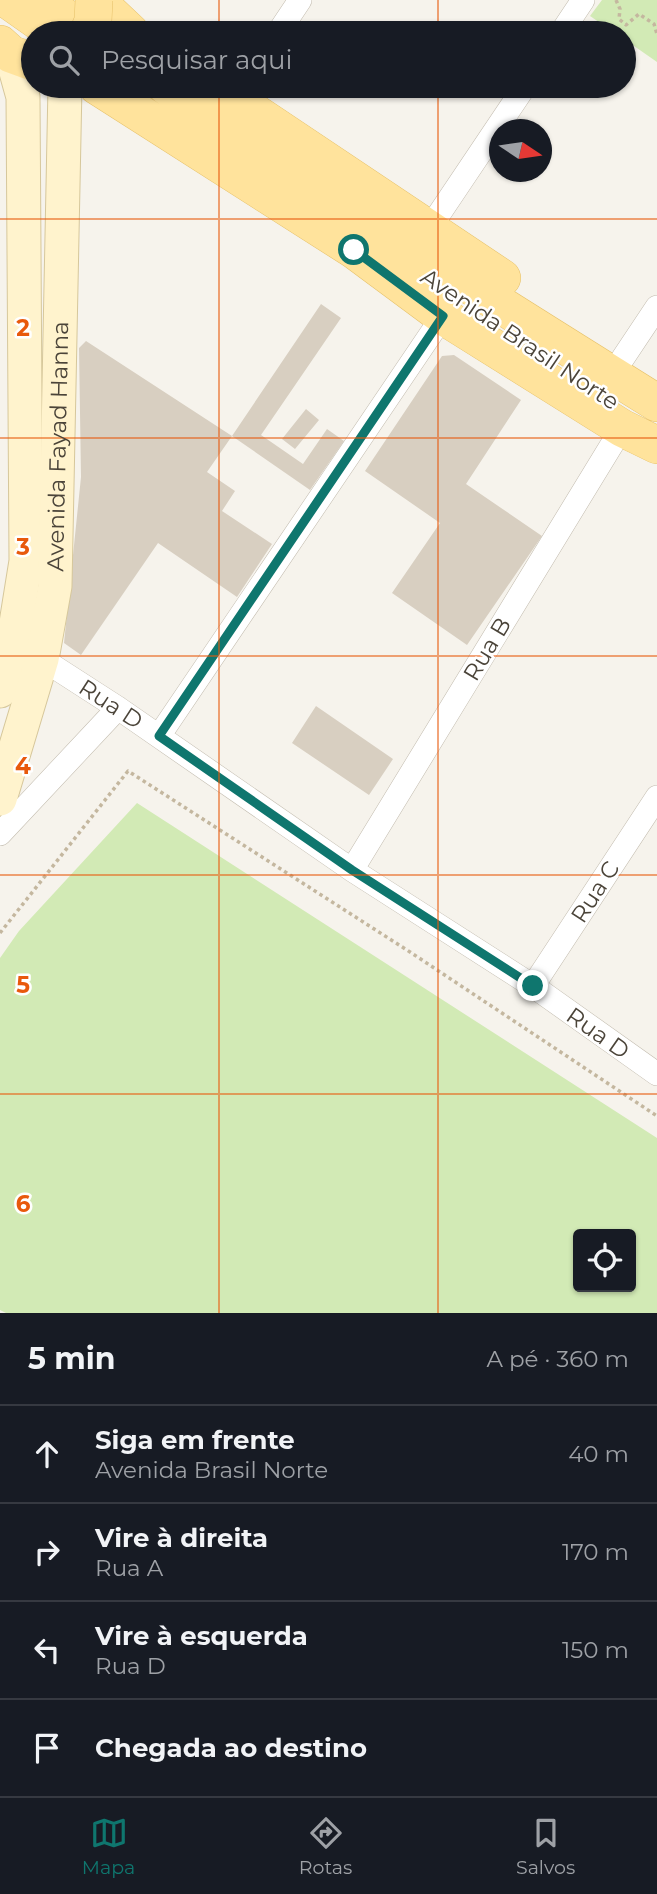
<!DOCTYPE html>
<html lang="pt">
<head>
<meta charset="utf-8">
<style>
  body { margin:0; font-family:Montserrat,sans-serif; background:#20242c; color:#f1f3f6 }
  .controls { position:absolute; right:21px; bottom:21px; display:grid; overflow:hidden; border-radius:7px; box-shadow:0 2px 5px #0004 }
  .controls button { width:63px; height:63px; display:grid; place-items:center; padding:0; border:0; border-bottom:2px solid #363941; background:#171b24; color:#f1f3f6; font:35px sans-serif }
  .compass { position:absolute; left:489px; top:119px; width:63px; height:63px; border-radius:50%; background:#171b24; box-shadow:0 2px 5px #0004; rotate:103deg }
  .stop { position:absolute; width:21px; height:21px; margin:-16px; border:5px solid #0f766e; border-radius:50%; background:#fff }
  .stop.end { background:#0f766e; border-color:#fff; box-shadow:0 2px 7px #0008 }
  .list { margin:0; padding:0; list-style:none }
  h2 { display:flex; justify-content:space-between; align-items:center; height:91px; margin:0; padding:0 28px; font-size:30px }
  h2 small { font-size:23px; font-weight:400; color:#9ea1a6 }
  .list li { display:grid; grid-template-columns:46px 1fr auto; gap:21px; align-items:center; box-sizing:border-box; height:98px; padding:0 28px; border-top:2px solid #363941 }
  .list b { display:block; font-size:26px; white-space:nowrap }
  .list p { margin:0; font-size:23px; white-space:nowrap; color:#9ea1a6 }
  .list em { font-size:23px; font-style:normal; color:#9ea1a6 }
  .icon { flex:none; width:38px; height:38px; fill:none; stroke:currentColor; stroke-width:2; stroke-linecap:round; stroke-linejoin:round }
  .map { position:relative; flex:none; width:657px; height:1313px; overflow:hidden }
  .search { position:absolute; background:#171b24; box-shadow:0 2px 5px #0004; left:21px; right:21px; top:21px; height:77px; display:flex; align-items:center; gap:18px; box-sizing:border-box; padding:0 24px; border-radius:38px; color:#9ea1a6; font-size:26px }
  .sheet { height:483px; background:#171b24 }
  nav { display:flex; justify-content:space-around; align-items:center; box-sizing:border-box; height:98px; border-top:2px solid #363941; background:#171b24; font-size:19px; color:#9ea1a6 }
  nav a { display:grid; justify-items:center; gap:4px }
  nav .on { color:#0f766e }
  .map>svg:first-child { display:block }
  .green { fill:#d2eab5; fill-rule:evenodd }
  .building { fill:#d8cfc1 }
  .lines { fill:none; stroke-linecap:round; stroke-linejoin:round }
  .minor-casing { stroke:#c2bbae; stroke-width:24 }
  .secondary-casing { stroke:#d6c79b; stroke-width:35 }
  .primary-casing { stroke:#e6c16a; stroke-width:38 }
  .path { stroke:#c4b79f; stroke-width:3.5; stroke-dasharray:3.5 3.5; stroke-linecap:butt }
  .minor { stroke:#fff; stroke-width:23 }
  .secondary { stroke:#fff3cd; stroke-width:33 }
  .primary { stroke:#ffe39c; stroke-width:37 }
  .primary-bridge-casing { stroke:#e6c16a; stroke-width:38; stroke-linecap:butt }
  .primary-bridge { stroke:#ffe39c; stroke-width:37 }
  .route { stroke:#0f766e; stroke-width:9 }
  .grid { fill:none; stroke:#e8590c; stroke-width:2; stroke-opacity:0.55 }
  .labels { text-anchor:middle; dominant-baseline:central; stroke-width:5; stroke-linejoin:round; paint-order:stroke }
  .street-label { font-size:23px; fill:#4b4439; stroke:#fff }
  .grid-label { font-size:23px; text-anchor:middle; font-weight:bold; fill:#e8590c; stroke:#fff; stroke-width:5; stroke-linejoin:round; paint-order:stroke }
</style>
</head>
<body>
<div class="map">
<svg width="657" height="1313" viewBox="0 0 657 1313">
  <rect width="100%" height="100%" fill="#f6f3ec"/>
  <!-- green -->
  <path class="green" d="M602 0H657V62L624 39V33H615L590 16Z
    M137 803 657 1138V1313H6L0 1310V958L19 931ZM578 1234H631V1287H578Z"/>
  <!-- building -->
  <path class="building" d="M321 304 341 318 261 435 303 464 327 429 344 441 310 490 232 436Z
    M86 341 232 436 207 472 235 491 222 511 272 544 237 597 158 543 81 655 64 643 81 477 79 348Z
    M454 355 521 400 466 484 542 536 467 645 392 593 440 523 365 471 442 356Z
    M306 409 319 420 295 449 282 439Z
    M316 706 393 759 369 795 292 743Z"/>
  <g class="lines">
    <!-- minor casing -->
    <g class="minor-casing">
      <path id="minor" d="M278 33 300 0
        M561 33 583 0
        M429 229 525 86
        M623 358 657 307
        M28 654 42 659 118 708 352 870 533 986 657 1074
        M159 736 443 316
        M0 834 118 708
        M352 870 622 428
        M533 986 657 797"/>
    </g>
    <!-- secondary casing -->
    <g class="secondary-casing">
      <g id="secondary">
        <path d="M0 691 12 648 26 561 23 97 11 54"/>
        <path id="s1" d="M0 799 42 659 55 586 65 86"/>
      </g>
    </g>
    <!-- primary casing -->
    <g class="primary-casing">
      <path id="primary" d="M8 0 55 33
        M39 0 89 33
        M96 0 131 33
        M0 44 11 54 33 62
        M97 86 354 250 443 316 622 428 657 445
        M166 86C326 196 492 300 657 403
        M215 86 502 278"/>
    </g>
    <!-- path -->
    <path class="path" d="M616 0 620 9 619 19 626 25 639 14 654 24 657 34
      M0 933 128 771 410 952 657 1116"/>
    <!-- minor -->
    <use href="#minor" class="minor"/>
    <!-- secondary -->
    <use href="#secondary" class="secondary"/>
    <!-- primary -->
    <use href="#primary" class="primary"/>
    <!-- primary-bridge casing -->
    <g class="primary-bridge-casing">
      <path id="primary-bridge" d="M88 33 93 21 94 0"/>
    </g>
    <!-- primary-bridge -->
    <use href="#primary-bridge" class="primary-bridge"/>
  </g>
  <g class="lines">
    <!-- route -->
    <path class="route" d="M354 250 443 316 159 736 352 870 533 986"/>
  </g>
  <!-- grid -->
  <path class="grid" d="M219 0V33M438 0V33M219 86V1313M438 86V1313M0 219H657M0 438H657M0 656H657M0 875H657M0 1094H657"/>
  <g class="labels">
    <!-- street labels -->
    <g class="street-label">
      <text transform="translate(520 339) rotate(34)">Avenida Brasil Norte</text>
      <text stroke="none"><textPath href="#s1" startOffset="360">Avenida Fayad Hanna</textPath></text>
      <text transform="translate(487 649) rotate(-59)">Rua B</text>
      <text transform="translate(111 704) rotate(33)">Rua D</text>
      <text transform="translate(595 892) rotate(-57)">Rua C</text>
      <text transform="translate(598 1033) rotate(35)">Rua D</text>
    </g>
  </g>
  <g class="grid-label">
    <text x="23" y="336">2</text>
    <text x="23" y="555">3</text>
    <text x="23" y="774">4</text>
    <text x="23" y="993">5</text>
    <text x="23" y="1212">6</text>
  </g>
</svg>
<div class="controls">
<button><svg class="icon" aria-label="locate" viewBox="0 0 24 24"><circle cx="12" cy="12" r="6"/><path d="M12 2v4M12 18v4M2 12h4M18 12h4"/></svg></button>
</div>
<svg class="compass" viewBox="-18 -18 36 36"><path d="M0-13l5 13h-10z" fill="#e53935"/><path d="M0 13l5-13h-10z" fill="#9ea1a6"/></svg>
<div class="stop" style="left:354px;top:250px"></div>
<div class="stop end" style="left:533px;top:986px"></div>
<div class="search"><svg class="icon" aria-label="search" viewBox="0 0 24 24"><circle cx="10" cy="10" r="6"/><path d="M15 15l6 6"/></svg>Pesquisar aqui</div>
</div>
<section class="sheet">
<h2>5 min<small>A pé · 360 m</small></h2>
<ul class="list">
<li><svg class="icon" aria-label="ahead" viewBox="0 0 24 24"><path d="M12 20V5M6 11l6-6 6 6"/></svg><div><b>Siga em frente</b><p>Avenida Brasil Norte</p></div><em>40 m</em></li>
<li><svg class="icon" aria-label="right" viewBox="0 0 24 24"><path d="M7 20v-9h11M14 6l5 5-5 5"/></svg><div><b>Vire à direita</b><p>Rua A</p></div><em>170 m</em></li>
<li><svg class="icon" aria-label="left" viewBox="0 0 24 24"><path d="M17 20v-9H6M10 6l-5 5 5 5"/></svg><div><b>Vire à esquerda</b><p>Rua D</p></div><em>150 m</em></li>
<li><svg class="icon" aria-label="arrive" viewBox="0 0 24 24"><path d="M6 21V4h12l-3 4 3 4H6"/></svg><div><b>Chegada ao destino</b></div></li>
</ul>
</section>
<nav>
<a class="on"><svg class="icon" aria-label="map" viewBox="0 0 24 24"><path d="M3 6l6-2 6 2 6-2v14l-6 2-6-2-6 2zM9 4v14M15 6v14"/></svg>Mapa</a>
<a><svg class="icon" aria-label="directions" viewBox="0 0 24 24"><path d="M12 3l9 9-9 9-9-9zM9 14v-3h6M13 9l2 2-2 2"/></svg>Rotas</a>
<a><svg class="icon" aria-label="saved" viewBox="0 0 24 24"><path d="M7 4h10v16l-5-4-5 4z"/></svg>Salvos</a>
</nav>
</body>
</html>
